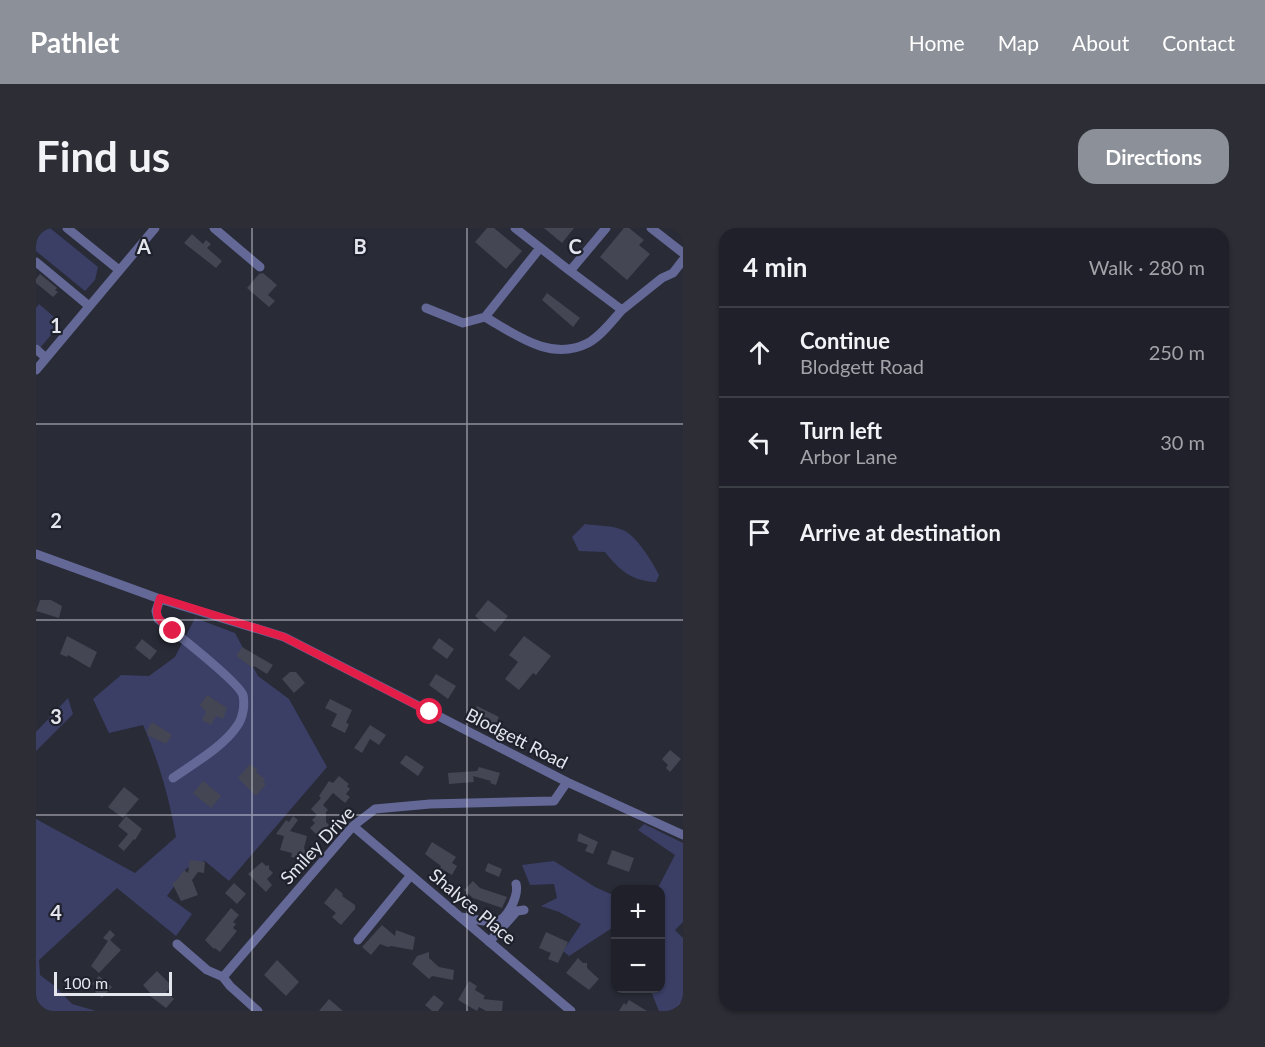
<!DOCTYPE html>
<html lang="en">
<head>
<meta charset="utf-8">
<style>
  body { margin:0; font-family:Lato,sans-serif; background:#2c2d35; color:#f1f3f6 }
  .controls { position:absolute; right:18px; bottom:18px; display:grid; overflow:hidden; border-radius:12px; box-shadow:0 2px 4px #0004 }
  .controls button { width:54px; height:54px; display:grid; place-items:center; padding:0; border:0; border-bottom:2px solid #3c3e46; background:#1f2029; color:#f1f3f6; font:30px sans-serif }
  .scale { position:absolute; left:18px; bottom:15px; width:118px; box-sizing:border-box; padding-left:6px; border:3px solid #e4e5ed; border-top:0; font-size:16px; line-height:21px; white-space:nowrap; color:#e4e5ed; -webkit-text-stroke:4px #1f212c; paint-order:stroke }
  .stop { position:absolute; width:18px; height:18px; margin:-14px; border:4px solid #e11d48; border-radius:50%; background:#fff }
  .stop.end { background:#e11d48; border-color:#fff; box-shadow:0 2px 6px #0008 }
  .list { margin:0; padding:0; list-style:none }
  h2 { display:flex; justify-content:space-between; align-items:center; height:78px; margin:0; padding:0 24px; font-size:26px }
  h2 small { font-size:20px; font-weight:400; color:#a1a3a8 }
  .list li { display:grid; grid-template-columns:39px 1fr auto; gap:18px; align-items:center; box-sizing:border-box; height:90px; padding:0 24px; border-top:2px solid #3c3e46 }
  .list b { display:block; font-size:22px; white-space:nowrap }
  .list p { margin:0; font-size:20px; white-space:nowrap; color:#a1a3a8 }
  .list em { font-size:20px; font-style:normal; color:#a1a3a8 }
  .icon { flex:none; width:33px; height:33px; fill:none; stroke:currentColor; stroke-width:2; stroke-linecap:round; stroke-linejoin:round }
  .map { position:relative; flex:none; width:647px; height:783px; overflow:hidden; border-radius:18px }
  header { display:flex; align-items:center; gap:36px; box-sizing:border-box; height:84px; padding:0 30px; background:#8c9099; color:#fff }
  header strong { font-size:28px }
  nav { display:flex; gap:33px; margin-inline-start:auto; font-size:21px }
  .intro { display:flex; align-items:center; justify-content:space-between; box-sizing:border-box; height:144px; padding:0 36px }
  h1 { margin:0; font-size:42px }
  .button { padding:15px 27px; border-radius:18px; background:#8c9099; color:#fff; font-size:21px; font-weight:700 }
  main { display:flex; gap:36px; padding:0 36px }
  aside { flex:1; background:#1f2029; border-radius:18px; box-shadow:0 2px 4px #0004 }
  .map>svg:first-child { display:block }
  .green { fill:#3b3f66 }
  .building { fill:#444653 }
  .lines { fill:none; stroke-linecap:round; stroke-linejoin:round }
  .minor { stroke:#636897; stroke-width:9 }
  .route { stroke:#e11d48; stroke-width:8 }
  .grid { fill:none; stroke:#e4e5ed; stroke-width:1.5; stroke-opacity:0.55 }
  .labels { text-anchor:middle; dominant-baseline:central; stroke-width:4.5; stroke-linejoin:round; paint-order:stroke }
  .street-label { font-size:18px; fill:#e4e5ed; stroke:#1f212c }
  .grid-label { font-size:20px; text-anchor:middle; font-weight:bold; fill:#e4e5ed; stroke:#1f212c; stroke-width:4.5; stroke-linejoin:round; paint-order:stroke }
</style>
</head>
<body>
<header>
<strong>Pathlet</strong>
<nav><a>Home</a><a>Map</a><a>About</a><a>Contact</a></nav>
</header>
<div class="intro"><h1>Find us</h1><a class="button">Directions</a></div>
<main>
<div class="map">
<svg width="647" height="783" viewBox="0 0 647 783">
  <rect width="100%" height="100%" fill="#292b37"/>
  <!-- green -->
  <path class="green" d="M0 0H14L62 39 59 52 49 63 0 23Z
    M3 76 25 95 4 120 0 116V80Z
    M549 296C561 298 576 297 587 302 600 307 617 335 623 347L620 354C596 353 584 343 569 324L543 323 536 309Z
    M159 390 199 405 222 448 253 471 291 539 193 653 169 633 151 640 131 668 156 686 140 708 81 660 3 732 4 747 20 759 36 776 60 783H0V591L99 645 140 609C133 569 123 534 107 497L73 505 57 471 85 447 113 448 139 429Z
    M32 470 37 486 0 523V504Z
    M608 596 647 615V694L639 702 647 710V783H623L614 761 624 760V662L616 661 623 658 639 627 602 602Z
    M518 633 559 659 579 668V702L576 700 533 728 527 723 545 696 523 684 505 678 521 670 518 656 494 657 486 637Z"/>
  <!-- building -->
  <path class="building" d="M451 0H458L486 23 470 41 439 14Z
    M508 0H538L526 15Z
    M588 0H593L608 12 603 17 614 26 591 52 564 29Z
    M156 6 167 16 170 12 175 16 171 20 186 33 180 40 148 15Z
    M227 45 241 57 232 67 239 73 233 79 211 60 223 46Z
    M4 46 21 60 19 62 22 64 17 69 0 55V51Z
    M511 65 544 90 537 99 506 72Z
    M4 372H15L26 378 23 390 0 383Z
    M452 372 472 388 459 404 439 388Z
    M31 408 61 424 54 440 32 427 31 429 24 426Z
    M488 408 515 428 500 447 497 445 483 462 469 451 482 434 473 427Z
    M403 410 418 421 411 431 396 420Z
    M106 411 121 423 114 432 99 420Z
    M206 419 237 437 231 446 218 438 217 440 200 428Z
    M254 444H260L269 455 258 465 246 451Z
    M400 446 420 458 412 471 393 457Z
    M171 467 191 480 187 491 180 488 175 497 166 492 170 484 164 477Z
    M294 471 316 482 310 495 313 496 309 505 295 498 301 486 289 480Z
    M441 478 463 489 457 503 449 498 450 496 435 488Z
    M116 494 136 507 130 516 111 507 113 505 110 504Z
    M334 497 350 507 343 517 334 511 326 525 318 520Z
    M634 522 645 531 634 544 630 540 632 537 626 531Z
    M370 527 388 539 382 548 364 535Z
    M214 536 222 542 220 544 229 551 227 553 230 556 220 568 202 550Z
    M443 539 464 545 460 557 454 555 455 553 437 548 438 554 413 556 412 545 441 543Z
    M303 548 313 556 311 558 314 561 310 566 314 569 309 575 297 565 287 577 292 582 290 584V594L293 597 282 608 274 600 279 595 276 592 281 587 275 581 285 570 283 568 293 553 297 555Z
    M167 553 185 568 175 580 157 565Z
    M88 559 103 571 87 590 72 579Z
    M90 588 106 601 99 612 98 611 88 623 82 618 92 606 82 598Z
    M257 588 262 592 254 603 271 608 268 620 270 625 264 631 255 629 256 625 244 622 248 608 240 606 250 592 253 594Z
    M543 605 562 614 557 626 549 623 552 617 541 613Z
    M396 614 420 629 416 635 421 638 416 647 404 640 405 638 389 626Z
    M576 622 598 630 593 644 571 636Z
    M154 632 169 634 168 645 162 644 156 652 162 667 145 673 136 655 140 653 148 642 152 645Z
    M226 634 230 638 233 637V641L237 645 231 651 236 657 230 664 212 646Z
    M452 635 466 641 463 649 449 643Z
    M437 653 444 660 471 669 466 680 437 670 428 662Z
    M198 655 210 666 201 676 189 665Z
    M300 660 307 666 306 668 319 677V681L305 697 296 689 300 685 288 675Z
    M195 680 203 687 197 694 200 696 197 700 201 703 184 724 179 720 178 721 169 712Z
    M346 697 359 708 360 702 379 709 377 722 355 718 352 719 344 716 335 727 326 719Z
    M74 702 79 707 74 712 85 722 63 745 55 738 72 713 67 710Z
    M510 704 532 714 522 735 512 731 515 725 503 720Z
    M393 724V730L403 739 418 742 417 752 396 748 393 751 376 736 381 728Z
    M542 730 547 735H551V740L563 751 553 762 530 745Z
    M241 732 263 754 250 768 228 747Z
    M121 743 136 758 130 764 138 771 130 780 114 768 115 766 107 757Z
    M63 748 76 759 66 770 59 764 61 759 56 756Z
    M433 753 441 758 439 762 449 768 447 771 467 773 466 783H450L443 779 441 783 422 772Z
    M398 767 408 775 402 783H396L389 777Z
    M293 771 307 783H283Z
    M593 772 611 783H583L588 775 590 777Z"/>
  <g class="lines">
    <!-- minor -->
    <path class="minor" d="M31 0 83 42
      M178 0 224 39
      M479 0 534 43
      M615 0 647 25
      M0 34 53 78
      M390 80 427 95 449 89 504 20
      M586 82 626 50 637 45 647 32
      M449 89C480 107 515 134 552 115 565 108 576 93 586 82L534 43 570 0
      M0 121 10 130
      M0 142 119 0
      M0 326 124 371 248 409 531 554 647 607
      M124 371 120 383 122 391C137 403 202 453 207 467 209 477 207 490 201 498 188 518 157 536 137 550
      M317 598 535 783
      M424 689C435 690 447 694 458 694 471 694 483 667 480 656
      M322 712 375 647
      M453 714 481 683 488 682
      M141 716 171 742 187 749 194 758 222 783
      M187 749 317 598 339 581 394 576 518 573 531 554
      M643 783 647 778"/>
  </g>
  <g class="lines">
    <!-- route -->
    <path class="route" d="M137 403C122 391 117 390 124 370L248 409 394 484"/>
  </g>
  <!-- grid -->
  <path class="grid" d="M216 0V783M431 0V783M0 196H647M0 392H647M0 587H647"/>
  <g class="labels">
    <!-- street labels -->
    <g class="street-label">
      <text transform="translate(481 510) rotate(27)">Blodgett Road</text>
      <text transform="translate(281 617) rotate(-47)">Smiley Drive</text>
      <text transform="translate(437 678) rotate(40)">Shalyce Place</text>
    </g>
  </g>
  <g class="grid-label">
    <text x="108" y="26">A</text>
    <text x="324" y="26">B</text>
    <text x="539" y="26">C</text>
    <text x="20" y="105">1</text>
    <text x="20" y="300">2</text>
    <text x="20" y="496">3</text>
    <text x="20" y="692">4</text>
  </g>
</svg>
<div class="controls">
<button>+</button>
<button>−</button>
</div>
<div class="scale">100 m</div>
<div class="stop" style="left:394px;top:484px"></div>
<div class="stop end" style="left:137px;top:403px"></div>
</div>
<aside>
<h2>4 min<small>Walk · 280 m</small></h2>
<ul class="list">
<li><svg class="icon" aria-label="ahead" viewBox="0 0 24 24"><path d="M12 20V5M6 11l6-6 6 6"/></svg><div><b>Continue</b><p>Blodgett Road</p></div><em>250 m</em></li>
<li><svg class="icon" aria-label="left" viewBox="0 0 24 24"><path d="M17 20v-9H6M10 6l-5 5 5 5"/></svg><div><b>Turn left</b><p>Arbor Lane</p></div><em>30 m</em></li>
<li><svg class="icon" aria-label="arrive" viewBox="0 0 24 24"><path d="M6 21V4h12l-3 4 3 4H6"/></svg><div><b>Arrive at destination</b></div></li>
</ul>
</aside>
</main>
</body>
</html>
